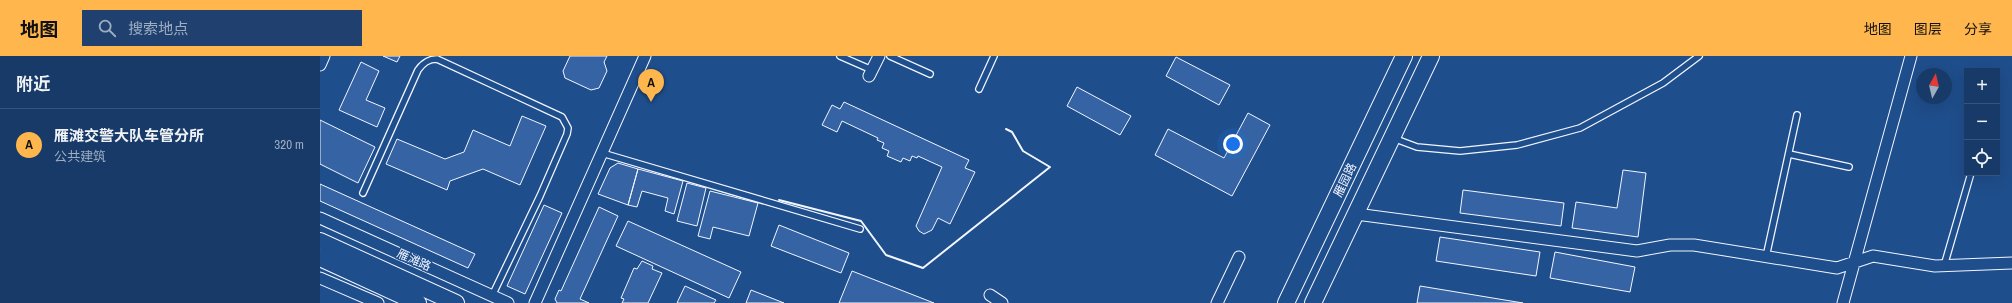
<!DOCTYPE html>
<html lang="zh">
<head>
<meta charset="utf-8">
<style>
  body { margin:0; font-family:"Archivo Narrow","Noto Sans SC",sans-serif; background:#20416f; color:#f1f3f6 }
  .controls { position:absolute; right:12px; top:12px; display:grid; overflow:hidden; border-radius:0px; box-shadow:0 4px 16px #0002 }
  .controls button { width:36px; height:36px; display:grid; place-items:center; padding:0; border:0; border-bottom:1px solid #36547d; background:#173a69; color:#f1f3f6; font:20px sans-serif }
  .compass { position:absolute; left:1596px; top:12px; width:36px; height:36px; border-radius:50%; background:#173a69; box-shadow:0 4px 16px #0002; rotate:8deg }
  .you { position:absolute; left:913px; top:88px; width:14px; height:14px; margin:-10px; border:3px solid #fff; border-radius:50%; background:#1a73e8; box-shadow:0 0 0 6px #1a73e833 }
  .badge { display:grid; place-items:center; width:26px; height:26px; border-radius:50%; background:#ffb74d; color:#111; font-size:13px; font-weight:700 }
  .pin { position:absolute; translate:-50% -33px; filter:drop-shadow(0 1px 2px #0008) }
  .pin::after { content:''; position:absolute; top:21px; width:14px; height:12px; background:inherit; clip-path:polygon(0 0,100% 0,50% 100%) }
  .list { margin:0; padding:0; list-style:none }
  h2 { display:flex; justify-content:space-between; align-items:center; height:52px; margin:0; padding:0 16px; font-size:17px }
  h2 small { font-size:13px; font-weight:400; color:#9eadc0 }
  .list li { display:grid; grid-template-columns:26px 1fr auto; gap:12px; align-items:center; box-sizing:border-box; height:72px; padding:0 16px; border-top:1px solid #36547d }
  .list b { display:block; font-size:15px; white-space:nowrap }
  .list p { margin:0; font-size:13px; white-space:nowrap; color:#9eadc0 }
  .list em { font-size:13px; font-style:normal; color:#9eadc0 }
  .icon { flex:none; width:22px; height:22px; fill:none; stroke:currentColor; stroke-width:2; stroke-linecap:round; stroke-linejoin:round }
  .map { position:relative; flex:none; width:1692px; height:247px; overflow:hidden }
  header { display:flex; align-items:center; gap:24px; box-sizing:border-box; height:56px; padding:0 20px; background:#ffb74d; color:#111 }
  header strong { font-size:19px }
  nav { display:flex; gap:22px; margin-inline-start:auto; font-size:14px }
  .search { width:280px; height:36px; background:#20416f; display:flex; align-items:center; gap:10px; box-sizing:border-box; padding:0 14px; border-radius:0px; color:#9eadc0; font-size:15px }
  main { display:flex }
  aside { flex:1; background:#173a69 }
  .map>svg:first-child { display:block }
  .building { fill:#3563a3; stroke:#f2f6ff }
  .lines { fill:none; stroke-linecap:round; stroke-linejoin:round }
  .lane-casing { stroke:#f2f6ff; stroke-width:8 }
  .street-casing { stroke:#f2f6ff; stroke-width:13 }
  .secondary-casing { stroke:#f2f6ff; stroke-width:18 }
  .lane { stroke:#1f4e8c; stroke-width:5.5 }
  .street { stroke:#1f4e8c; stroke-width:11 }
  .secondary { stroke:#1f4e8c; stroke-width:16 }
  .wall { stroke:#f2f6ff; stroke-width:2 }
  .labels { text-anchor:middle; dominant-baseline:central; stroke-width:3; stroke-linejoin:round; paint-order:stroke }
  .street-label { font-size:12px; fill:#f2f6ff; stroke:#1f4e8c }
</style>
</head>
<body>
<header>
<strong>地图</strong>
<div class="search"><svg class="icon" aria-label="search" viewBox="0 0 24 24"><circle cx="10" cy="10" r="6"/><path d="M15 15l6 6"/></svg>搜索地点</div>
<nav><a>地图</a><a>图层</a><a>分享</a></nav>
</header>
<main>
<aside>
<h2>附近<small></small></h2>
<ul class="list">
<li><span class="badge">A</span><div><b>雁滩交警大队车管分所</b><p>公共建筑</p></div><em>320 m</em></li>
</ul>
</aside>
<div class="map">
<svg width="1692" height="247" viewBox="0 0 1692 247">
  <rect width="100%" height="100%" fill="#1f4e8c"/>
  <!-- building -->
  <path class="building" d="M63 0H80L77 6Z
    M250 0H287L284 6 287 15 279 32 271 34 245 22 243 15Z
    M856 1 910 29 899 49 846 20Z
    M41 6 59 15 46 44 65 52 57 71 19 54Z
    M757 31 811 60 800 79 747 50Z
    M524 46 649 104 645 112 655 116 630 168 618 162 612 174 604 178 599 175 596 170 622 111 598 100 597 102 592 100 590 105 583 102 581 106 567 100 569 95 562 92 564 87 557 84 558 82 522 65 517 76 502 69 512 49 520 53Z
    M928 57 950 69 912 140 835 99 848 73 904 102Z
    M202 60 226 70 200 129 163 113 130 125 127 134 66 108 77 83 125 103 144 96 153 74 190 90Z
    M0 64 55 91 38 127 0 108Z
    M298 107 318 113 308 149 278 138 290 112Z
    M318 113 363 125 354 158 345 155 348 142 322 135 317 151 308 149Z
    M1303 114 1326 117 1318 181 1252 172 1256 146 1297 152Z
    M367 127 386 132 377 170 357 165Z
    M0 128 155 198 148 212 0 145Z
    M1143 134 1244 147 1241 170 1140 157Z
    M390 135 438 147 429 180 393 171 390 183 378 180Z
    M224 149 242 157 205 238 187 230Z
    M279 151 298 160 260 243 269 247H237L235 243 239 234 241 235Z
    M308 165 421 216 409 242 296 190Z
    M459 169 529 197 521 217 451 190Z
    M1120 181 1220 196 1216 220 1116 205Z
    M1235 196 1315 211 1310 236 1230 222Z
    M322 205 333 210 332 213 342 217 328 247H302L304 243 301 242 314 212 317 213Z
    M532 215 614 247H519Z
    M365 230 396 244 394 247H357Z
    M1100 230 1203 247H1097Z
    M431 234 464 247H426Z"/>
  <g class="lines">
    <!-- lane casing -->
    <g class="lane-casing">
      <path id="lane" d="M520 0 552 14
        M570 0 610 18
        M659 33 674 0
        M1073 82 1097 91 1140 95 1197 89 1260 72 1343 27 1379 0
        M282 97 540 173
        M1469 98 1529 111
        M43 137 98 14C103 7 108 3 117 3L242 61 248 72 247 78 220 140 172 240
        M1446 201 1477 59
        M1624 210 1651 117"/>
    </g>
    <!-- street casing -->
    <g class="street-casing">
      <path id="street" d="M0 9 4 0
        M549 20 559 0
        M1036 158 1317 195 1350 189H1374L1517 212 1553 200 1615 210 1692 207
        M0 162 188 247
        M0 222 58 247
        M670 239 682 247
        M215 247 325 0
        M897 247 919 201
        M1523 247 1591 0"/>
    </g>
    <!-- secondary casing -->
    <g class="secondary-casing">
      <path id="secondary" d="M0 185 136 247
        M0 202 98 247
        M966 247 1084 0
        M993 247 1111 0"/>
    </g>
    <!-- lane -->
    <use href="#lane" class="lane"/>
    <!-- street -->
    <use href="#street" class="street"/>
    <!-- secondary -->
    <use href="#secondary" class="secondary"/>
    <!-- wall -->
    <path class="wall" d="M459 144 541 165 566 199 603 212 730 111 703 95 692 76 686 73"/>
  </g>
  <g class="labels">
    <!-- street labels -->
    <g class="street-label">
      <text transform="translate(1025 124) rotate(-64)">雁园路</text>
      <text transform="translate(94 204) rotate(24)">雁滩路</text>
    </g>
  </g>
</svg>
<div class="controls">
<button>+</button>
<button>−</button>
<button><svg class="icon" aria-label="locate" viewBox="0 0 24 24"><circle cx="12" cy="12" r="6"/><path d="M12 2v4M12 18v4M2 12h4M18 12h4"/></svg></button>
</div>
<svg class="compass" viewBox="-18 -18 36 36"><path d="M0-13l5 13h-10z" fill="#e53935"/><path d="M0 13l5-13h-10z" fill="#9eadc0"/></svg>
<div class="you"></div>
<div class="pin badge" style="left:331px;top:46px">A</div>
</div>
</main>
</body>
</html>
